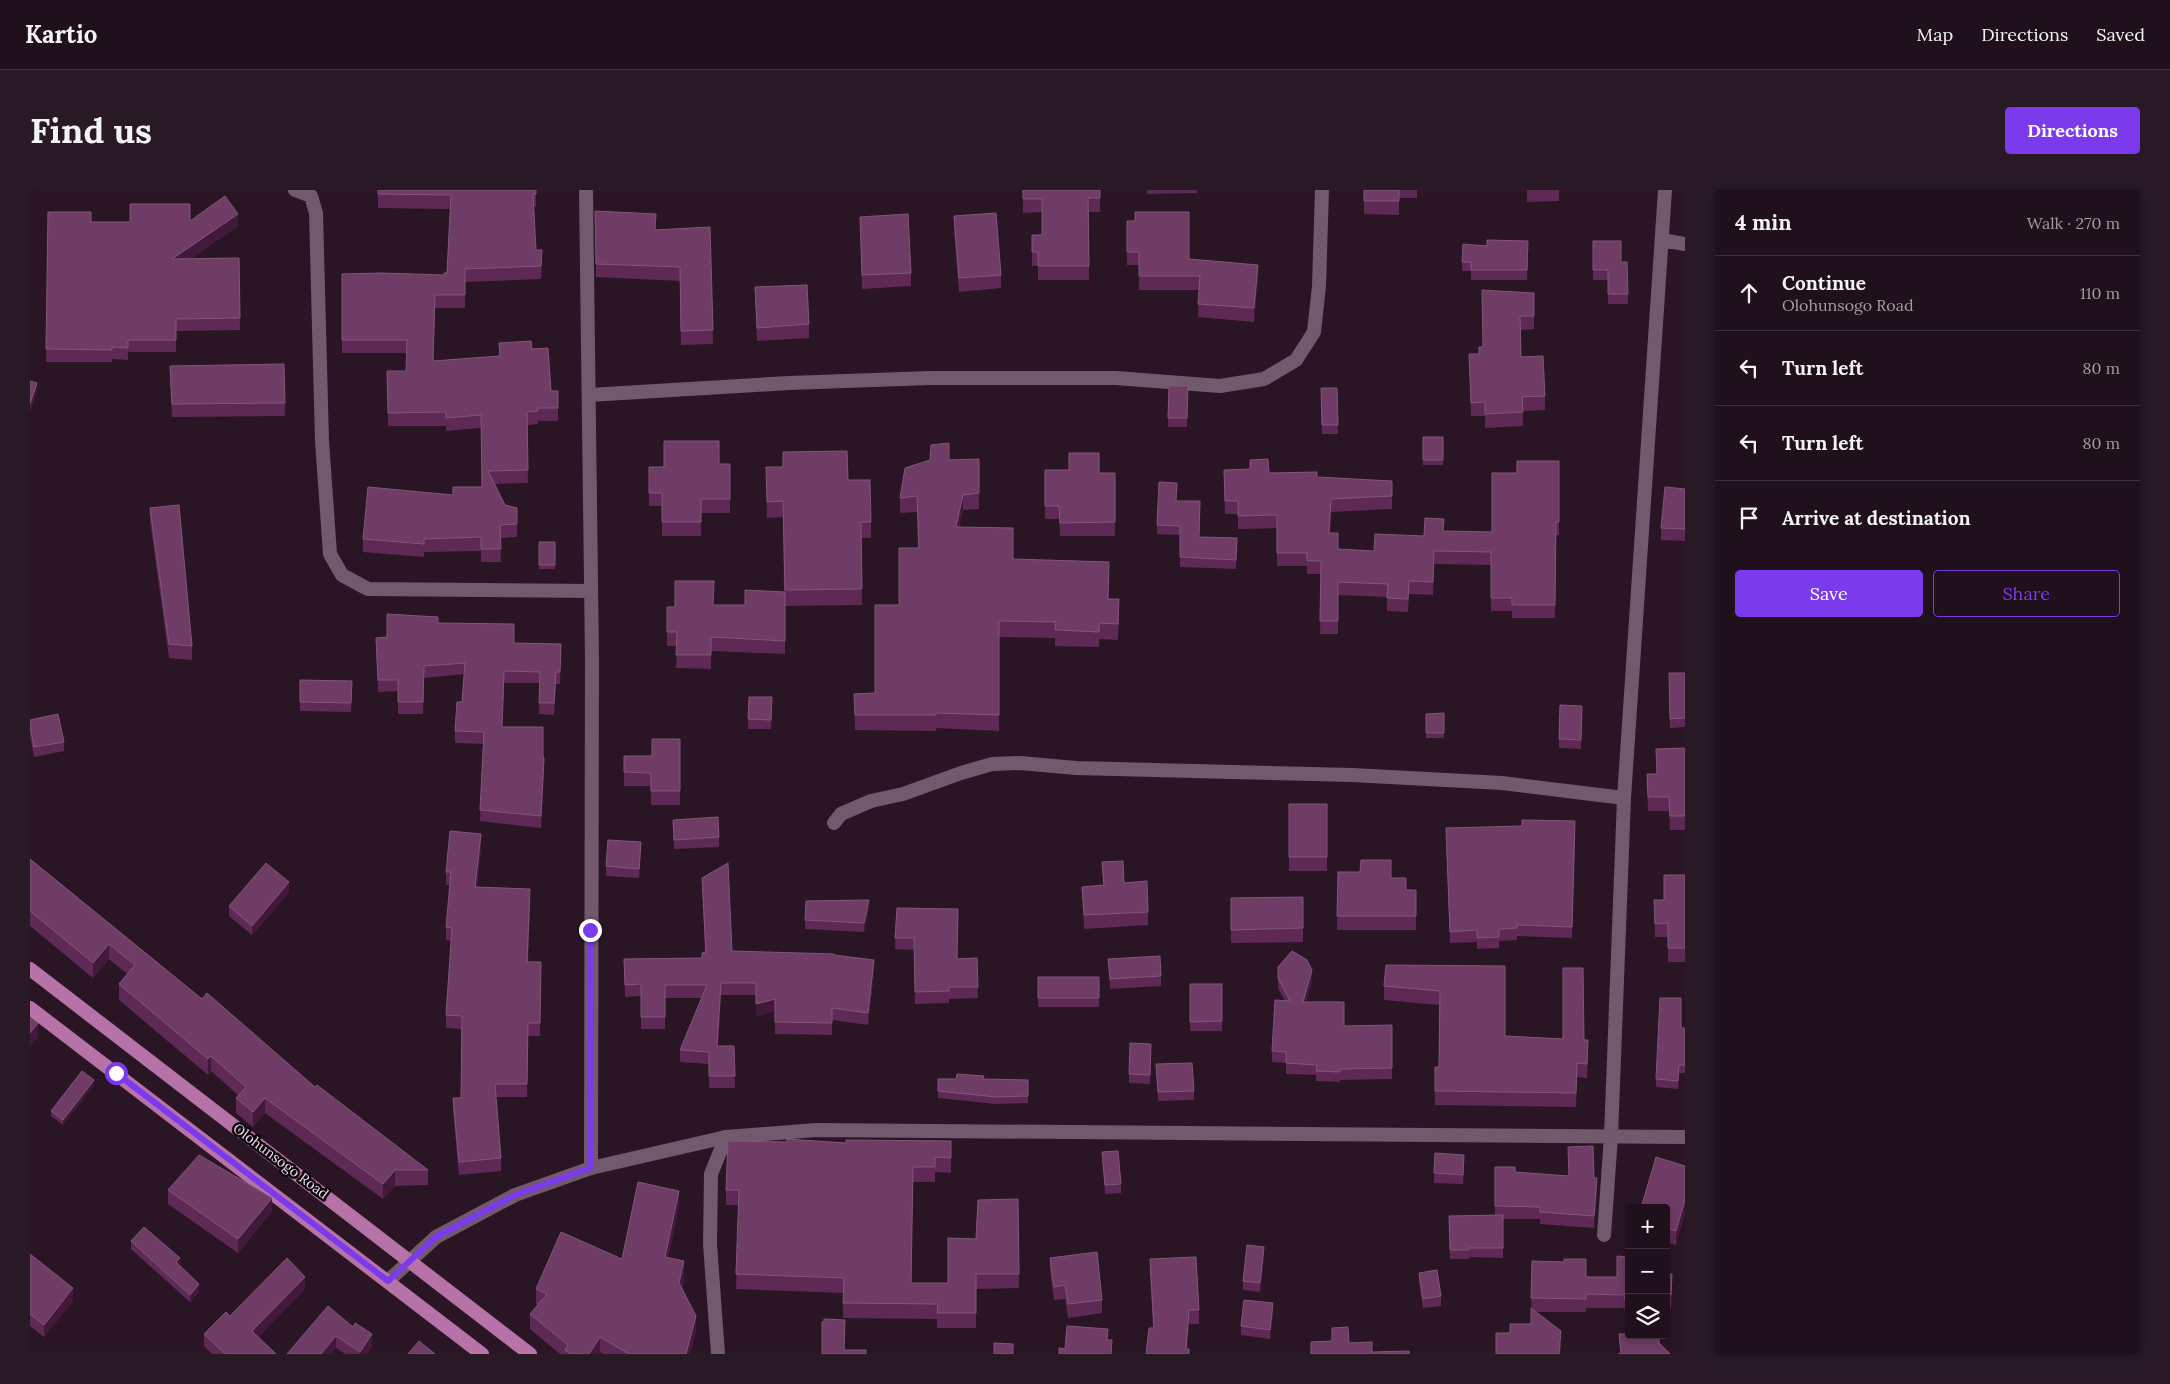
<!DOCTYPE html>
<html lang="en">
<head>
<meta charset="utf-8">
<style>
  body { margin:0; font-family:Lora,serif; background:#281925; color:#f1f3f6 }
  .controls { position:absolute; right:15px; bottom:15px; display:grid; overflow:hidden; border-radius:5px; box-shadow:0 2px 8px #0003 }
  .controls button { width:45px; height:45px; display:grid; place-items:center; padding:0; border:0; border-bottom:1px solid #3d303b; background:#20101c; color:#f1f3f6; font:25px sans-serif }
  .stop { position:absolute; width:15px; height:15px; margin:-11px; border:4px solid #7c3aed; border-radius:50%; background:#fff }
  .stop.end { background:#7c3aed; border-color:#fff; box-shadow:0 1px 5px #0008 }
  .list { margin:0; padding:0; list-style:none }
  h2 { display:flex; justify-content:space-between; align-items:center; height:65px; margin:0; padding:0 20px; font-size:21px }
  h2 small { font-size:16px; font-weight:400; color:#a29da3 }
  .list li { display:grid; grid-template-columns:32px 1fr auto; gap:15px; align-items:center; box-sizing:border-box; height:75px; padding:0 20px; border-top:1px solid #3d303b }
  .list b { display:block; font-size:19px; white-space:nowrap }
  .list p { margin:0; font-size:16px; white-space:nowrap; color:#a29da3 }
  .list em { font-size:16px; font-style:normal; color:#a29da3 }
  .actions { display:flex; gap:10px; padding:15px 20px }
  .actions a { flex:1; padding:11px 0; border:1px solid #7c3aed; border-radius:5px; text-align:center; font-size:18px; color:#7c3aed }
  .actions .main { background:#7c3aed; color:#fff }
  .icon { flex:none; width:28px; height:28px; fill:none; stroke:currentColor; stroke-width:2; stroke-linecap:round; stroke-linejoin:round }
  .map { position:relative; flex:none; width:1655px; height:1164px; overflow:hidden; border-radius:5px }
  header { display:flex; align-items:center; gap:30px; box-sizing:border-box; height:70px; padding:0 25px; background:#20101c; border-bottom:1px solid #3d303b }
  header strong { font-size:24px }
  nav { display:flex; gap:28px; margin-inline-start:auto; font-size:18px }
  .intro { display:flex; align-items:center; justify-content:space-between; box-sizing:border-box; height:120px; padding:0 30px }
  h1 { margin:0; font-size:35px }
  .button { padding:12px 22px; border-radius:5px; background:#7c3aed; color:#fff; font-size:18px; font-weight:700 }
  main { display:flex; gap:30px; padding:0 30px }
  aside { flex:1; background:#20101c; border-radius:5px; box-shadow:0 2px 8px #0003 }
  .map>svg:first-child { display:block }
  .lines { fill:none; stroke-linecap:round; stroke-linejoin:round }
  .minor { stroke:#73596d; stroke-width:14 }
  .tertiary { stroke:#73596d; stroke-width:14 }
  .primary { stroke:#b773a8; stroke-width:14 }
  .wall { fill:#5f2955 }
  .shaded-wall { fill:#43193b }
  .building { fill:#6e3c65; stroke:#82567a }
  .route { stroke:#7c3aed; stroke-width:6 }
  .labels { text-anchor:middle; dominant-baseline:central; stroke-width:5; stroke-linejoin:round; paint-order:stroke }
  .street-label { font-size:14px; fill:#efdfeb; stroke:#0d050b }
</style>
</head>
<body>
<header>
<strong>Kartio</strong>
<nav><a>Map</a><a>Directions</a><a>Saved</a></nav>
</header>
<div class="intro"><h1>Find us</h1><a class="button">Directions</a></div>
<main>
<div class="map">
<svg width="1655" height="1164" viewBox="0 0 1655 1164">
  <rect width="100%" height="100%" fill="#2a1525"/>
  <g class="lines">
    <!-- minor -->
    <path class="minor" d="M265 0 281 6 286 23 292 251 300 364 312 385 338 399 561 401
      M556 0 562 470 561 978
      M1632 50 1655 54
      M559 205 759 193 900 188H1086L1190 196 1234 189 1266 170 1284 142 1289 96 1292 0
      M804 633 811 624 841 611 873 604 931 583 962 574 990 573 1046 578 1322 585 1472 593 1594 608
      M1574 1045 1581 946 1594 608 1635 0
      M688 1164 680 1054 681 984 696 947"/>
    <!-- tertiary -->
    <path class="tertiary" d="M358 1091 406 1047 485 1005 561 978 696 947 786 940 1655 947"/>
    <!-- primary -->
    <path class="primary" d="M0 779 500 1164
      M0 818 452 1164"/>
  </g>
  <!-- wall -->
  <path class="wall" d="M348 0H506V17H503L506 60 512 73 511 89 435 92V118H405L403 171 469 166V153L502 159 521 201H528V231H508V234L497 235 498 293 465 294 475 315 487 318V347L470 348 471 372H451V361L394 362V367L333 362V349L423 305 452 297 451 238 416 241V236H358L357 181H376L377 163H312V84L414 85 417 83 420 19 348 18Z
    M993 0H1070V22H1059V90H1008V76H1002V45H1012V22L993 23Z
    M1117 0H1167V3L1117 4Z
    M1334 0H1387V8H1369V25L1334 24Z
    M1497 0H1529V11L1497 12Z
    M565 21 626 40 680 37 683 154 651 155 650 91 566 87Z
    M18 22 61 32H100L160 31 208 36 160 69 209 68 210 140 146 141V162H98V170L82 169V172H16Z
    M924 26 971 85V98L929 102 924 40Z
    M830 27 881 83V96L832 99Z
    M1097 31 1159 69 1228 88 1224 132 1168 127 1169 100H1109V75H1097Z
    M1563 51 1591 72H1597L1598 114H1578V90H1563Z
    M1498 61 1497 90H1441V81H1432V72Z
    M725 97 779 134V148L727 151Z
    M1504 103V139L1491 140V167L1515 206V220L1493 221V236L1455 238V226H1441L1439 164H1449L1452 157Z
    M254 174 255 226 142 227 140 189Z
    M1139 196H1158L1157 237H1138Z
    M1291 198H1307L1308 244H1292Z
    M1393 247H1413V275H1393Z
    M949 269V319L933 320 929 337 983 369 1079 409 1089 425 1088 450 1069 449V457L1025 456V448L969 447V541L906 538V541L825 540 824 504 845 503 869 415 888 358 887 322 870 323V308L919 270Z
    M1529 271V345H1526L1525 428H1482V421H1461V375L1404 374 1403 405 1379 404 1378 422 1357 421V407L1308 405V444H1290L1291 384H1277V376H1247V338L1208 339V324H1195L1194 280 1287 287 1362 306V319L1301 322 1300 343 1308 359 1344 361 1414 341 1462 342 1487 283Z
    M689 274H700V323H671V346H632V316H619V277H634Z
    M736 277 818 290 841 332V348H831L832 415 755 416V464L681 461V479L646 478 647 456H637V417H645L684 415H715L754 402 753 327 737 328Z
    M1015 280H1039L1069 283H1085V346H1030L1029 329H1015Z
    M1655 299V351L1631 350V338Z
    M1147 311 1170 321 1169 347 1207 358 1206 379 1150 377V345L1127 344V335Z
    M120 318 162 456V470L139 468 120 331Z
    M509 352H525V379H509Z
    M408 433 484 453 531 454 530 494H526L524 525 509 524 510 493H474L472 537 513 567 514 579 511 638 450 631 453 554 425 553V541L432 512 434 484 394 488 393 524H368V501L348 502 346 448 357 447Z
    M1655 483V537L1640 538 1639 493Z
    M322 491 321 522 270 521V512Z
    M719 507H742L741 539H718Z
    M1414 523V548H1396V524Z
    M1552 526 1551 559 1529 558V549Z
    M0 530 34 552V561L4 567 0 546Z
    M650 549V615H621V596H594V566H622Z
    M1655 558V640H1640L1639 621H1618L1617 584H1626Z
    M1259 614H1297V681H1259Z
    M643 630 689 647V657L644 659Z
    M1545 642 1542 748 1487 746V750L1469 751V758L1447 759V752L1420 753 1416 649Z
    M451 657 447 697 500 712 498 772H511L510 846H498L497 907H466L471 968V981L429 985 423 921V908H431V839L416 838V825L421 751 416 750V737L420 695H416V682Z
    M611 662 609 688 576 686V676Z
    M0 669 172 809 285 897 398 980V995L365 996 353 1009 235 923 223 937 206 923V908L208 905 181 881 178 885 89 810V794L97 784 79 769 63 788 0 736Z
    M1072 672 1094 693 1118 722V735L1054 739 1052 697 1073 695Z
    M1308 682 1361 688 1376 700H1386V740H1307Z
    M1655 685V772H1638V747H1625L1624 710H1634Z
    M672 688 702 761 804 765 844 782 838 835 802 830V845L745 844V821L726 826V805H691L688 856H704L705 898H679V874L650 872V860L672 808H635V839H611V806L595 807 594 769 672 768 675 762Z
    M259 702 222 745 199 726V716Z
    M1273 707V752L1201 753V708Z
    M867 718 928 769 947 768 948 808 919 809V813L885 814 884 760 865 759Z
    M839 719 834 742 775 739V730Z
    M1078 769 1131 786V796L1080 799Z
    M1475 776V846L1533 849 1554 850 1558 864 1557 888 1547 887 1546 917 1405 915V877H1409V815L1354 810V796Z
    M1248 777 1282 791 1276 812 1314 836 1362 835V889L1310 890V892L1286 891V885L1256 884V873L1242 872V861L1255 811 1248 798Z
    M1008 787H1069V817H1008Z
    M1160 794H1192V841H1160Z
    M1651 838H1655V883H1649L1648 899 1626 897V889Z
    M1121 863 1120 894 1099 893V884Z
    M1126 874 1164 901V910L1128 911Z
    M908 889 998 890V913L966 914 908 908Z
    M64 895 33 935 21 926V921Z
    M921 951V983L905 982V992H883L881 1093H918L946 1049 988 1009 989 1098 946 1099V1138H907V1129L813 1128V1103L706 1099 709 1015H696V1000L757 952 816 953Z
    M1072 962 1091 994V1003L1075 1004Z
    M1434 974 1433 994 1404 993V983Z
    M1655 976 1646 1055 1636 1052V1018Z
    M1465 977 1485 982 1564 988 1567 1000 1564 1038 1510 1034V1029H1473V1068L1439 1067V1069H1420L1419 1026 1465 1025Z
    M138 1000 242 1021 208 1063 138 1014Z
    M649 1016 638 1068 654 1087 652 1097 666 1141 660 1164H573L570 1162 569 1164H530L500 1139V1124L508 1115 506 1114V1099L592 1069Z
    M101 1051 150 1075 169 1102 160 1112 101 1059Z
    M0 1064 43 1111 14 1147 0 1136Z
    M1234 1066 1230 1102 1213 1100V1091Z
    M1599 1067V1127H1596L1594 1118H1556V1122H1505L1531 1154 1530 1164H1466L1480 1143 1501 1134 1502 1071 1556 1087H1587Z
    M1020 1068 1072 1110V1123L1038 1128 1035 1109 1024 1110 1020 1081Z
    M1120 1069 1169 1120V1134H1159L1157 1159 1159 1164 1123 1138 1120 1083Z
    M1389 1083 1411 1106V1116L1393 1118 1389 1092Z
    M1636 1084H1642L1641 1119 1636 1118Z
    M275 1099 228 1147 246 1164H182L174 1156V1144L200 1126Z
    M298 1116 342 1157 337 1164H315L306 1158Z
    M1243 1122 1240 1149 1211 1145V1136Z"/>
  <!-- shaded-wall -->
  <path class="shaded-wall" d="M208 24V36L142 81V69Z
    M512 60V73L511 89V76Z
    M1228 75V88L1224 132V118Z
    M7 193V202L0 223V214Z
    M933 305V320L926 353V337Z
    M1301 309V322L1299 355V343Z
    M474 481V493L472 549V537Z
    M514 568V579L511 638V626Z
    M451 644V657L445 710V697Z
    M259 692V702L222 745V736Z
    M839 710V719L834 742V733Z
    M79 754V769L63 788V773Z
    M844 770V782L838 835V823Z
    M1282 780V791L1273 823V812Z
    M691 793V805L687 868V856Z
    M745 809V821L726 826V814Z
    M8 833V847L0 857V843Z
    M181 866V881L178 885V869Z
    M64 890V895L33 935V930Z
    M235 908V923L223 937V922Z
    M365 980V996L353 1009V994Z
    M1567 988V1000L1564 1038V1026Z
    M649 1001V1016L635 1083V1067Z
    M242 1008V1021L208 1063V1049Z
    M1655 1010V1024L1646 1055V1041Z
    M1234 1057V1066L1230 1102V1093Z
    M150 1068V1075L146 1072Z
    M654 1071V1087L649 1108V1093Z
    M275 1087V1099L222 1153V1141Z
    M169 1094V1102L160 1112V1105Z
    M43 1098V1111L14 1147V1135Z
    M1243 1113V1122L1240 1149V1140Z
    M1159 1120V1134L1157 1164H1156Z
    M666 1126V1141L660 1164H656Z
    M1531 1141 1530 1164H1529Z
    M342 1144V1157L337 1164H330V1162Z
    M306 1146V1158L301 1164H291Z
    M570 1147V1162L569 1164H559Z"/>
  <!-- building -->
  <path class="building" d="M348 0H506V4H503L506 60H512L511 76 435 79V105H405L403 171 470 166 469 153 501 151 502 159 518 158 521 201H528V218H508V221L497 222 498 280 458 281 475 315 487 318V334L470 335 471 359H451V347L394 349V354L333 349 338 297 423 305V297H452L451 225 416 228V222L358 223 357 181H376L377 150H312V84L351 83 414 85V83H417L421 5 348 4Z
    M993 0H1070V8H1058L1059 76H1008V62H1002V45H1012V9H993Z
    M1334 0H1369V11H1334Z
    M195 6 208 24 142 69 209 68 210 128 146 129V150H98V158L82 157V160L16 159 18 22H61V32H100V14H160V31Z
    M565 21 626 24 625 40 680 37 683 140 651 141 650 77 566 74Z
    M1105 22H1159V69L1228 75 1224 118 1168 114 1170 86H1109V62H1097V31H1105Z
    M966 23 971 85 929 88 924 26Z
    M878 24 881 83 832 85 830 27Z
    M1457 50 1498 51 1497 80H1441V72H1432L1433 54 1457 56Z
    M1563 51H1591V72H1597L1598 104H1578V80H1563Z
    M777 95 779 134 727 138 725 97Z
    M1452 100 1504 103V126H1490L1491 167 1513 166 1515 206 1492 207 1493 222 1455 224V212L1441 213 1439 164H1449V157H1453Z
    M254 174 255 213 142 214 140 176Z
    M0 191 7 193 0 214Z
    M1139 196H1158L1157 228H1138Z
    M1291 198H1307L1308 235H1292Z
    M1393 247H1413V270H1393Z
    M634 251H689V274H700V309H671V332H632V303H619V277H634Z
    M919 253V270L949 269V303L933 305 926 337 983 338V369L1079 372 1078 409H1089L1088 434 1069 433V442L1025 440 1026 432 969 431V525L906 523V525H825L824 504 845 503V415H869V358H889L887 306 870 308 875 278 900 270 901 255Z
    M817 261 818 290H840L841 332H831L832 399 755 400 753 311 737 312 736 277H753V262Z
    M1039 263H1069V283H1085V332L1030 333 1029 316H1015V280H1039Z
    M1238 269 1239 283 1287 282V287L1362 291V306L1301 309 1299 343H1308V359L1344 361 1345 344 1394 346 1395 328 1414 329 1413 341 1462 342V283H1487V271H1529V332H1526L1525 415H1482V408H1461V362L1404 361 1403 392 1379 391 1378 409 1357 408 1358 394 1308 392V431H1290L1291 371H1277V363H1247V325L1208 326V311H1195L1194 280 1220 279V270Z
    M1129 292 1147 293 1146 311H1170L1169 347 1207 348 1206 370 1150 367V336L1127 335Z
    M1635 297 1655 299V339L1631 338Z
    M149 315 162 456 139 454 120 318Z
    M509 352H525V375H509Z
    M645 391H684L683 415H715V400L755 402V451L681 447V465H646L647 442H637V417H645Z
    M357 424 408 427V433L484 434V453L531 454 530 482H526L524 513H509L510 482 474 481 472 537H513V567L514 568 511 626 450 620 454 542 425 541 427 512H432L435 473 394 476 393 512H368V490H348L346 448 357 447Z
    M1639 483H1655V528L1640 529Z
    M270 490 322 491 321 513 270 512Z
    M719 507H742L741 530 718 529Z
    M1530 515 1552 516 1551 550 1529 549Z
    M1414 523V543H1396V524Z
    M28 524 34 552 4 557 0 536V530Z
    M622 549H650V601H621V583L594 582V566H622Z
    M1655 558V626H1640L1639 607H1618L1617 584H1627L1626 559Z
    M1259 614H1297V667H1259Z
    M688 627 689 647 644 650 643 630Z
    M1492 630 1545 631 1542 737 1487 735V738L1469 739V747L1447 748V740L1420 742 1416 638 1492 636Z
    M420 641 451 644 445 697 500 699 497 772H511L510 833H498L497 894H465L471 968 429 972 423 908H431L432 826 416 825 422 738 416 737 421 682H416Z
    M578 650 611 652 609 679 576 676Z
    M0 669 172 809 177 803 285 897 287 895 398 980H365L353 994 235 908 223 922 206 908 216 897 181 866 178 869 89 794 105 775 79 754 63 773 0 721Z
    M1331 670H1361V688H1376V700H1386V726H1307L1308 682H1330Z
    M1093 671 1094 693 1117 691 1118 722 1054 725 1052 697 1074 695 1072 672Z
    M236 673 259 692 222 736 199 716Z
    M698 673 702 761 804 764V765L844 770 838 823 802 818V833L745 832V809L726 814V793H691L687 856H704L705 886H679V862L650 860 677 795H635V827H611V794L595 795 594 769 672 768V763L676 762 672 688Z
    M1634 685H1655V758H1638V733L1625 734 1624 710H1634Z
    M1273 707V738L1201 740V708Z
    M839 710 834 733 775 730 776 711Z
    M867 718 928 719 927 769 947 768 948 797H919V801L885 802 884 748H865Z
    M1262 761 1277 770 1282 780 1273 812H1314V836L1362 835V878L1310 879V882L1286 881 1287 875 1256 873V862L1242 861 1245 810 1260 811 1248 788V777Z
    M1130 766 1131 786 1080 789 1078 769Z
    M1356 775 1475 776V846L1533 849V778H1553L1554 850H1558L1557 874 1547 873 1546 903 1405 901V877H1409L1410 801 1354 796Z
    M1008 787H1069V808H1008Z
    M1160 794H1192V831L1160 832Z
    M1630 808H1651V838H1655V875H1649L1648 891 1626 889Z
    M0 828 8 833 0 843Z
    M1100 853 1121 854 1120 885 1099 884Z
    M1162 873 1164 901 1128 902 1126 874Z
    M52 881 64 890 33 930 21 921Z
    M927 884 954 886 953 889 998 890V906L966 907 908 901V889H926Z
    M757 949 816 953V950L921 951V968L905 967V977H883L881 1093H918V1048L946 1049 948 1010 988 1009 989 1084H946V1123H907L908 1114 813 1113 814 1088 706 1084 709 1000H696L698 951 757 952Z
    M1563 956 1564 988H1567L1564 1026 1510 1022V1017L1465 1016V977H1485V982L1539 986 1538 957Z
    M1088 961 1091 994 1075 995 1072 962Z
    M1405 963 1434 965 1433 985 1404 983Z
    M169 965 242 1008 208 1049 138 1000Z
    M1626 967 1655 976V1010L1646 1041 1636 1038V1018H1611Z
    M608 992 649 1001 635 1067 654 1071 649 1093 666 1126 656 1164H599L570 1147 559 1164H540L535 1160 538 1155 500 1124 517 1104 506 1099 531 1042 592 1069Z
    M1473 1025V1058H1439V1060H1420L1419 1026Z
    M114 1037 150 1068 146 1072 169 1094 160 1105 101 1051Z
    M1217 1055 1234 1057 1230 1093 1213 1091Z
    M1067 1062 1072 1110 1038 1114 1035 1095 1024 1097 1020 1068Z
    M0 1064 43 1098 14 1135 0 1124Z
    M1587 1066 1599 1067V1113H1596L1594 1105 1556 1104V1109L1501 1108 1502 1071 1534 1072V1069H1556V1087H1587Z
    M1166 1067 1169 1120H1159L1156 1159H1159V1164H1116L1119 1138H1124L1120 1069Z
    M257 1068 275 1087 222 1141 246 1164H195L174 1144 196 1122 200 1126Z
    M1407 1080 1411 1106 1393 1109 1389 1083Z
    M1636 1084H1642L1641 1105H1636Z
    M1214 1110 1243 1113 1240 1140 1211 1136Z
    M298 1116 323 1137 325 1133 342 1144 330 1162 306 1146 291 1164H257Z
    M1501 1118 1531 1141 1529 1164H1466V1143H1480V1134H1501Z
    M794 1129 815 1130 814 1160H836V1164H792V1132H794Z
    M1037 1136 1078 1139 1077 1150H1082L1081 1164H1029V1158L1035 1159Z
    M1318 1137 1319 1153 1342 1152V1162L1379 1161V1164H1281V1152L1302 1151V1138Z
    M1589 1144H1599V1145H1629V1153L1640 1164H1588H1591Z
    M389 1151 405 1164H378Z
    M964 1153 983 1154V1164H964Z"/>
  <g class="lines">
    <!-- route -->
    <path class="route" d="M86 883 358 1091 406 1047 485 1005 560 978V740"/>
  </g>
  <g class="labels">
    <!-- street labels -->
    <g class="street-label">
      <text transform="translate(251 971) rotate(37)">Olohunsogo Road</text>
    </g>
  </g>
</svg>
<div class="controls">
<button>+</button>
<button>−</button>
<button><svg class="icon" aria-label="layers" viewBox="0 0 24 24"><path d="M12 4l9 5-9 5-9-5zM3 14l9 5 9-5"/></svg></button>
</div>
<div class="stop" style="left:86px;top:883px"></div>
<div class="stop end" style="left:560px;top:740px"></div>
</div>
<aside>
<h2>4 min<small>Walk · 270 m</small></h2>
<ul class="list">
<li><svg class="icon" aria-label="ahead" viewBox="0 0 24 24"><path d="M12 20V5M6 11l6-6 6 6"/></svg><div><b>Continue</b><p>Olohunsogo Road</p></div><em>110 m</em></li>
<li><svg class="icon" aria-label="left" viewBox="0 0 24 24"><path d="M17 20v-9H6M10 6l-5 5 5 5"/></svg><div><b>Turn left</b></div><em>80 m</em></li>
<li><svg class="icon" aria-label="left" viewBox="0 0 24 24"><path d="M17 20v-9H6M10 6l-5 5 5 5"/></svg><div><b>Turn left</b></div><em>80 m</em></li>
<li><svg class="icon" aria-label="arrive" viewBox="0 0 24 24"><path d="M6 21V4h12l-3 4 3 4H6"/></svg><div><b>Arrive at destination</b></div></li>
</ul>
<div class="actions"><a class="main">Save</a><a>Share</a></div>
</aside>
</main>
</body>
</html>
